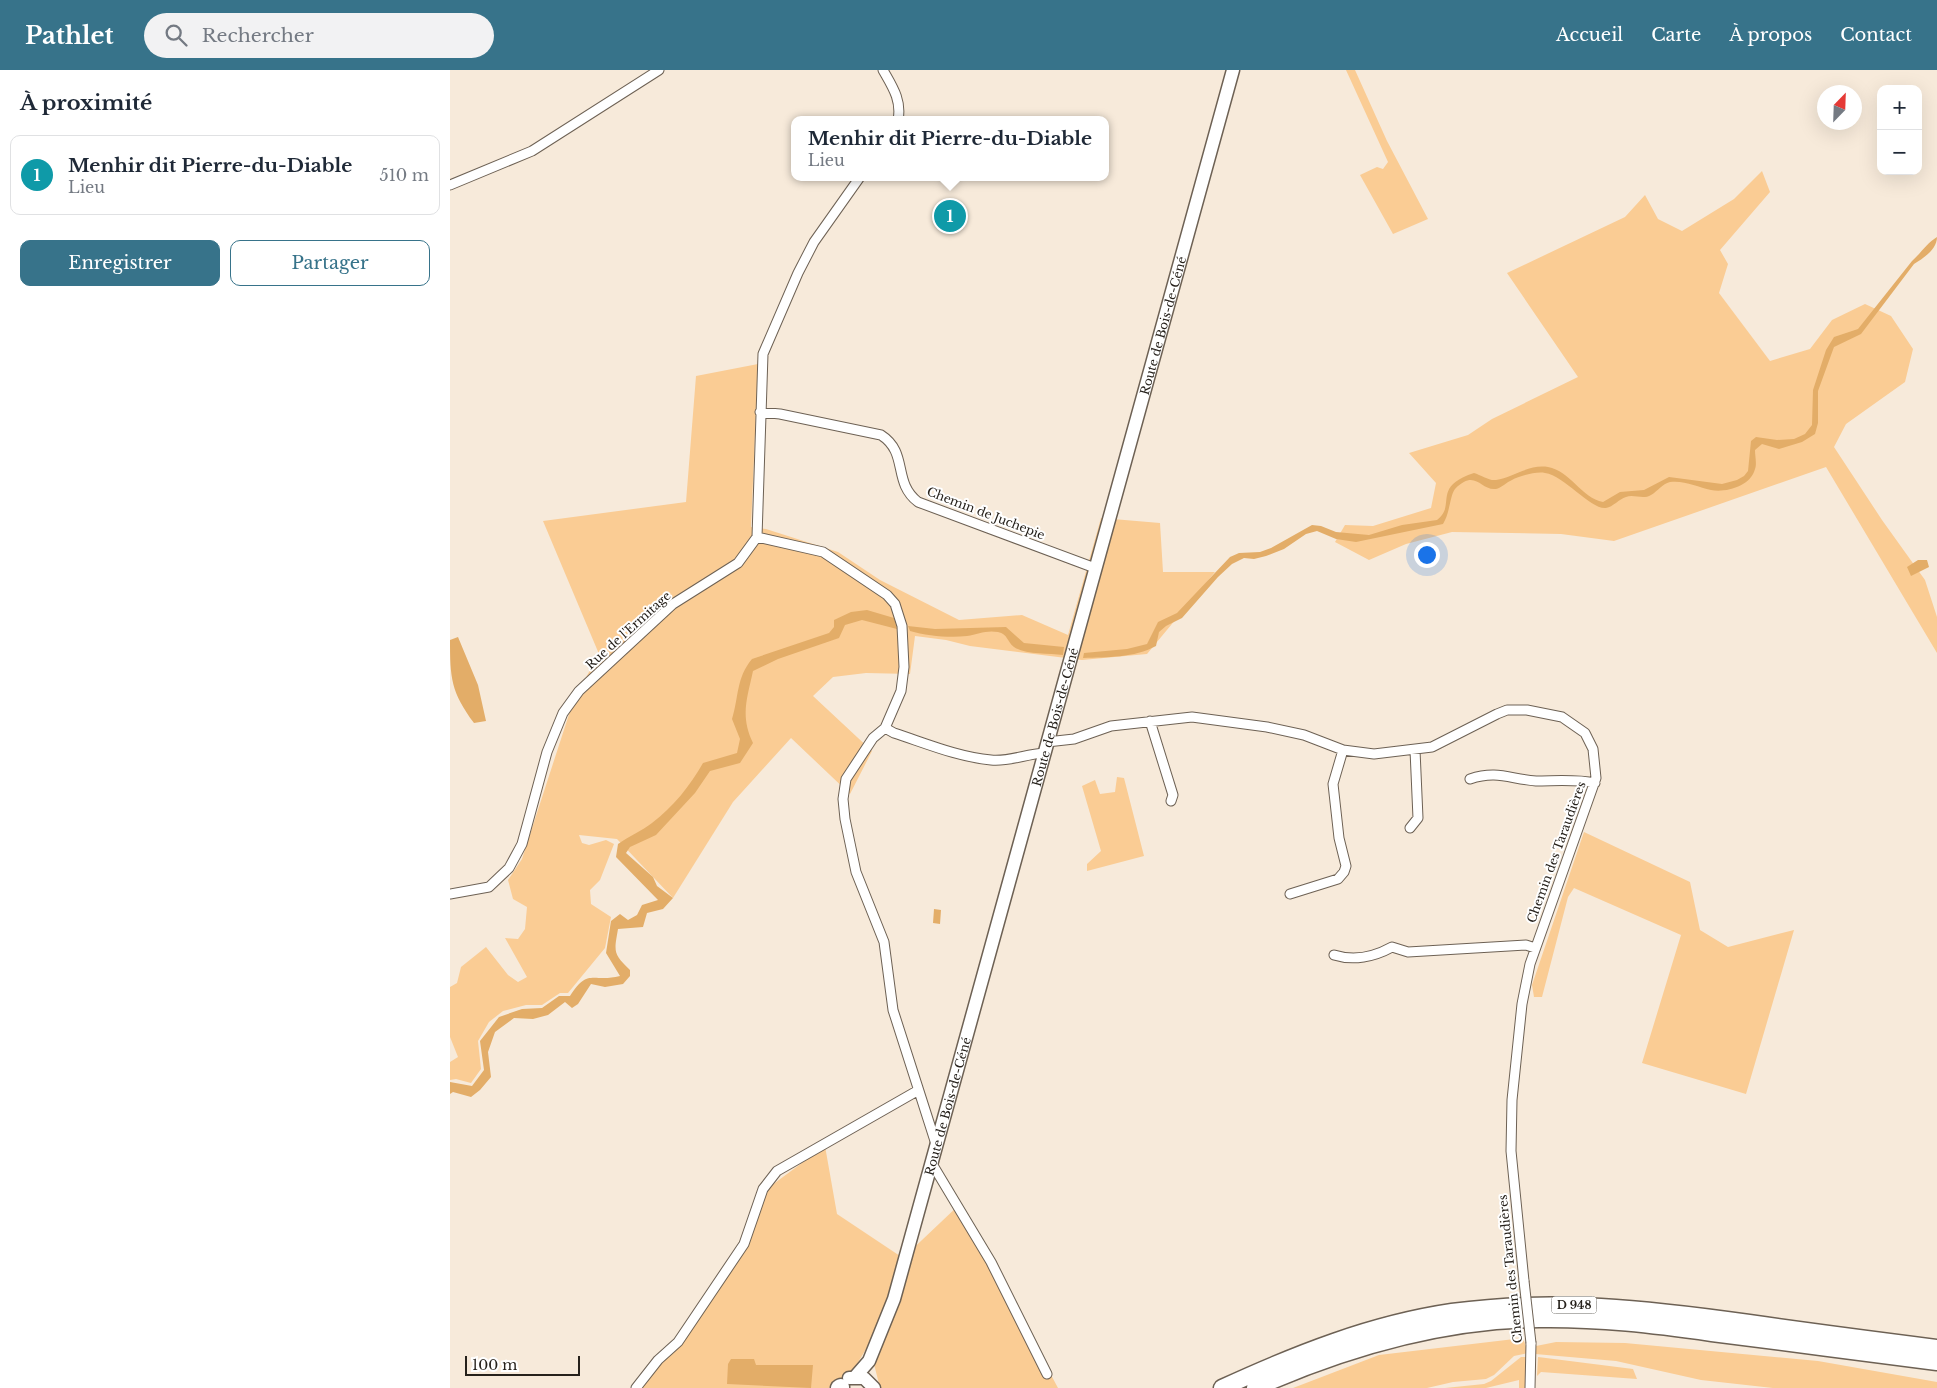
<!DOCTYPE html>
<html lang="fr">
<head>
<meta charset="utf-8">
<style>
  body { margin:0; font-family:"Libre Baskerville",serif; background:#f2f2f3; color:#1f2937 }
  .controls { position:absolute; right:15px; top:15px; display:grid; overflow:hidden; border-radius:10px; box-shadow:0 5px 20px #0002 }
  .controls button { width:45px; height:45px; display:grid; place-items:center; padding:0; border:0; border-bottom:1px solid #e0e1e3; background:#fff; color:#1f2937; font:25px sans-serif }
  .compass { position:absolute; left:1367px; top:15px; width:45px; height:45px; border-radius:50%; background:#fff; box-shadow:0 5px 20px #0002; rotate:23deg }
  .scale { position:absolute; left:15px; bottom:12px; width:115px; box-sizing:border-box; padding-left:5px; border:2px solid #26211b; border-top:0; font-size:14px; line-height:18px; white-space:nowrap; color:#26211b; -webkit-text-stroke:4px #fff; paint-order:stroke }
  .you { position:absolute; left:976px; top:484px; width:18px; height:18px; margin:-12px; border:4px solid #fff; border-radius:50%; background:#1a73e8; box-shadow:0 0 0 8px #1a73e833 }
  .badge { display:grid; place-items:center; width:32px; height:32px; border-radius:50%; background:#37738a; color:#fff; font-size:16px; font-weight:700 }
  .pin { position:absolute; translate:-50% -50%; border:2px solid #fff; box-shadow:0 1px 5px #0006 }
  .popup { position:absolute; left:341px; top:46px; width:318px; height:65px; box-sizing:border-box; display:grid; place-content:center; border-radius:10px; background:#fff; filter:drop-shadow(0 1px 4px #0005); font-size:16px; white-space:nowrap; color:#747a83 }
  .popup b { font-size:19px; color:#1f2937 }
  .popup::after { content:''; position:absolute; left:50%; top:100%; margin-left:-10px; border:10px solid transparent; border-top-color:#fff }
  .list { margin:0; padding:0; list-style:none }
  h2 { display:flex; justify-content:space-between; align-items:center; height:65px; margin:0; padding:0 20px; font-size:21px }
  h2 small { font-size:16px; font-weight:400; color:#747a83 }
  .list li { display:grid; grid-template-columns:32px 1fr auto; gap:15px; align-items:center; box-sizing:border-box; height:80px; margin:0 10px 10px; padding:0 10px; border:1px solid #e0e1e3; border-radius:10px }
  .list b { display:block; font-size:19px; white-space:nowrap }
  .list p { margin:0; font-size:16px; white-space:nowrap; color:#747a83 }
  .list em { font-size:16px; font-style:normal; color:#747a83 }
  .actions { display:flex; gap:10px; padding:15px 20px }
  .actions a { flex:1; padding:11px 0; border:1px solid #37738a; border-radius:10px; text-align:center; font-size:18px; color:#37738a }
  .actions .main { background:#37738a; color:#fff }
  .icon { flex:none; width:28px; height:28px; fill:none; stroke:currentColor; stroke-width:2; stroke-linecap:round; stroke-linejoin:round }
  .map { position:relative; flex:none; width:1487px; height:1318px; overflow:hidden }
  header { display:flex; align-items:center; gap:30px; box-sizing:border-box; height:70px; padding:0 25px; background:#37738a; color:#fff }
  header strong { font-size:24px }
  nav { display:flex; gap:28px; margin-inline-start:auto; font-size:18px }
  .search { width:350px; height:45px; background:#f2f2f3; display:flex; align-items:center; gap:12px; box-sizing:border-box; padding:0 18px; border-radius:28px; color:#747a83; font-size:19px }
  main { display:flex }
  aside { flex:1; background:#fff }
  .map>svg:first-child { display:block }
  .green { fill:#facc94 }
  .water { fill:#e3ad68 }
  .lines { fill:none; stroke-linecap:round; stroke-linejoin:round }
  .street-casing { stroke:#6d6154; stroke-width:11 }
  .secondary-casing { stroke:#6d6154; stroke-width:15 }
  .highway-casing { stroke:#6d6154; stroke-width:19 }
  .street { stroke:#fff; stroke-width:9 }
  .secondary { stroke:#fff; stroke-width:12 }
  .highway { stroke:#fff; stroke-width:16 }
  .street-bridge-casing { stroke:#6d6154; stroke-width:11; stroke-linecap:butt }
  .street-bridge { stroke:#fff; stroke-width:9 }
  .labels { text-anchor:middle; dominant-baseline:central; stroke-width:4; stroke-linejoin:round; paint-order:stroke }
  .shield { fill:#fff; stroke:#67645f; stroke-width:1 }
  .shield-label { font-size:11px; font-weight:bold; fill:#26211b }
  .street-label { font-size:12px; fill:#26211b; stroke:#fff }
</style>
</head>
<body>
<header>
<strong>Pathlet</strong>
<div class="search"><svg class="icon" aria-label="search" viewBox="0 0 24 24"><circle cx="10" cy="10" r="6"/><path d="M15 15l6 6"/></svg>Rechercher</div>
<nav><a>Accueil</a><a>Carte</a><a>À propos</a><a>Contact</a></nav>
</header>
<main>
<aside>
<h2>À proximité<small></small></h2>
<ul class="list">
<li><span class="badge" style="background:#0f9aa8">1</span><div><b>Menhir dit Pierre-du-Diable</b><p>Lieu</p></div><em>510 m</em></li>
</ul>
<div class="actions"><a class="main">Enregistrer</a><a>Partager</a></div>
</aside>
<div class="map">
<svg width="1487" height="1318" viewBox="0 0 1487 1318">
  <rect width="100%" height="100%" fill="#f7eada"/>
  <!-- green -->
  <path class="green" d="M896 0H905L937 71 978 149 943 164 910 105 927 97 933 99 938 92Z
    M1312 101 1320 122 1270 180 1278 194 1269 223 1320 291 1360 279 1382 250 1415 234 1441 246 1463 279 1455 312 1396 354 1384 377 1432 450 1475 510 1487 547V583L1376 397 1164 471 1111 464 1002 462 956 474 919 490 885 472 895 455 923 456 981 438 986 413 959 383 1018 365 1042 349 1128 307 1057 203 1175 147 1195 125 1208 149 1232 161 1284 129Z
    M308 294 301 457 316 459 388 482 430 510 509 550 572 545 618 565 651 448 710 453 713 502H765L697 584 632 590 520 576 496 570 465 566 460 604 416 603 383 607 363 626 422 681 400 724 341 668 283 732 223 828 167 769 129 765 132 773 139 775 156 770 164 774 150 810 140 820 141 834 161 847 155 878 118 923H110L92 935H76L53 941 39 952 28 971 31 999 21 1013 6 1009 0 1010V992L8 987 0 967V917L7 913 11 897 36 877 58 905 68 912 77 907 55 868 68 869 75 859 77 837 63 829 58 810 72 789 124 629 149 584 93 451 236 432 246 306Z
    M667 707 674 708 694 786 637 801V794L651 781 632 716 645 710 650 724 665 722Z
    M1134 762 1240 812 1250 860 1278 877 1344 860 1296 1024 1192 993 1231 865 1124 818 1118 827 1092 927H1084L1082 915Z
    M375 1076 387 1144 453 1188 510 1134 608 1318H430L419 1274 404 1299 379 1318H186L286 1193 318 1118Z
    M1073 1268 1078 1283 1064 1286 1044 1305 1036 1309 1003 1312 977 1318H843L929 1285Z
    M1106 1272 1175 1273 1368 1291 1487 1312V1318H1323L1251 1310 1166 1291 1085 1284 1086 1276Z
    M1071 1287H1078L1076 1318H1069V1310L1036 1318H995L1034 1314 1041 1311Z
    M1088 1287 1183 1299 1187 1309 1091 1302 1087 1306Z"/>
  <!-- water -->
  <path class="water" d="M1487 167C1487 179 1474 188 1464 194L1411 264 1384 277 1368 321V353L1365 364 1352 372 1329 379 1312 374 1305 380C1305 386 1307 394 1305 399 1301 416 1276 423 1261 420 1248 417 1234 410 1220 412 1212 414 1208 421 1201 425 1193 430 1184 424 1176 427 1169 429 1163 437 1156 438 1141 440 1115 406 1095 403 1087 401 1069 406 1062 410 1057 412 1051 418 1046 419 1030 421 1026 398 1005 419 1000 425 1000 443 993 454L906 472 886 469 867 461 856 464 834 479 816 486 804 489 794 488 782 494 768 507 732 548 716 556 709 562 706 576C684 588 657 587 633 588L634 583 677 579 697 574 708 552 727 543 780 487 789 483 810 482 821 478 862 455 871 456 886 462 919 465 952 455 987 450C1007 435 981 417 1024 403 1031 405 1039 411 1046 410 1064 407 1079 394 1098 397 1120 401 1132 428 1153 432L1170 422 1194 420 1219 407 1272 414 1287 410 1294 406 1298 401 1301 371 1306 367 1327 370 1344 369 1355 364 1362 355 1363 320 1376 280 1384 267 1408 259 1462 191C1471 183 1477 173 1487 167Z
    M1468 490H1477L1479 497 1461 506 1457 497Z
    M417 540 444 548 447 559 412 550 395 555 389 568 328 589 303 601C297 629 290 646 303 673L290 693 260 701 245 723 206 765 180 777 176 783 203 807 207 816 223 828 213 839 197 843 193 857 168 859C164 882 163 884 180 900V906L173 914 155 917 141 914 128 934 122 938 115 932 98 945 83 949 64 948 45 962 38 982 41 1007 30 1020 21 1027 3 1022 0 1024V1012L22 1016 34 1000 30 971 49 947 72 939 92 938 109 926H120C138 897 143 913 170 906L156 883 161 851 170 844 178 850 187 845 192 835 208 830 166 787 168 774C179 766 192 761 202 753 223 737 240 716 253 693L287 683 290 669 282 649C289 627 286 608 302 589L379 563 384 557V550L401 542Z
    M458 556 485 559 556 557 574 573 614 577 613 585C599 583 575 585 564 577 557 572 558 564 548 562 536 560 528 564 517 566 500 568 477 566 460 561Z
    M8 567 28 615 36 651 24 653C1 622 0 608 0 570Z
    M484 839 491 840 490 854 483 853Z
    M281 1289H304L306 1295H363L361 1318 277 1314 278 1294Z"/>
  <g class="lines">
    <!-- street casing -->
    <g class="street-casing">
      <path id="street" d="M433 0C442 16 452 30 448 50
        M0 115 82 81 209 0
        M310 342 330 344 431 365C459 383 442 412 468 432L645 498
        M307 467 373 482 437 525 445 534 452 556 454 597 451 621 435 658 423 668 396 709 393 729 395 749 406 802 434 872 443 940 486 1074
        M700 651 723 725 721 731
        M435 658 444 663C475 673 508 687 541 690 559 692 576 684 594 683
        M597 672 624 669 661 656 742 647 817 657 854 665 893 680 924 684 982 677 1047 644 1057 640H1077L1112 647 1135 663 1143 679 1146 708 1080 894 1072 934 1062 1030 1061 1081 1074 1211
        M1020 709C1047 700 1060 709 1086 711 1105 711 1126 709 1145 713
        M960 758 968 748 965 680
        M0 824 39 817 59 798 72 774 97 682 113 643 129 621 223 534 288 493 307 467 313 284 348 203 364 172 410 107
        M840 824 888 809 894 802 896 796 889 768 883 714 893 680
        M884 885C903 891 924 887 942 877L958 882 1076 875 1085 878
        M481 1092 541 1192 597 1304
        M186 1318 208 1290 228 1272 294 1174 313 1119 327 1101 467 1021
        M1080 1318 1081 1273"/>
    </g>
    <!-- secondary casing -->
    <g class="secondary-casing">
      <g id="secondary">
        <path id="s1" d="M405 1307 419 1291 444 1229 783 0"/>
        <path d="M399 1308H414L424 1318"/>
      </g>
    </g>
    <!-- highway casing -->
    <g class="highway-casing">
      <path id="highway" d="M389 1318 391 1317
        M772 1318C846 1284 921 1254 1002 1242 1102 1228 1200 1239 1299 1253 1362 1262 1424 1270 1487 1278
        M805 1318C895 1278 991 1250 1089 1249 1148 1248 1205 1255 1262 1263 1337 1272 1412 1283 1487 1292"/>
    </g>
    <!-- street -->
    <use href="#street" class="street"/>
    <!-- secondary -->
    <use href="#secondary" class="secondary"/>
    <!-- highway -->
    <use href="#highway" class="highway"/>
    <!-- street-bridge casing -->
    <g class="street-bridge-casing">
      <path id="street-bridge" d="M1074 1211 1081 1273"/>
    </g>
    <!-- street-bridge -->
    <use href="#street-bridge" class="street-bridge"/>
  </g>
  <g class="labels">
    <!-- shield labels -->
    <rect class="shield" x="1101.5" y="1226.5" width="45" height="17" rx="4"/>
    <g class="shield-label">
      <text x="1124" y="1235">D 948</text>
    </g>
    <!-- street labels -->
    <g class="street-label">
      <text stroke="none"><textPath href="#s1" startOffset="1098">Route de Bois-de-Céné</textPath></text>
      <text transform="translate(536 443) rotate(21)">Chemin de Juchepie</text>
      <text transform="translate(178 560) rotate(-42)">Rue de l'Ermitage</text>
      <text stroke="none"><textPath href="#s1" startOffset="692">Route de Bois-de-Céné</textPath></text>
      <text transform="translate(1106 782) rotate(-70)">Chemin des Taraudières</text>
      <text stroke="none"><textPath href="#s1" startOffset="288">Route de Bois-de-Céné</textPath></text>
      <text transform="translate(1060 1199) rotate(-96)">Chemin des Taraudières</text>
    </g>
  </g>
</svg>
<div class="controls">
<button>+</button>
<button>−</button>
</div>
<svg class="compass" viewBox="-18 -18 36 36"><path d="M0-13l5 13h-10z" fill="#e53935"/><path d="M0 13l5-13h-10z" fill="#747a83"/></svg>
<div class="scale">100 m</div>
<div class="you"></div>
<div class="pin badge" style="left:500px;top:146px;background:#0f9aa8">1</div>
<div class="popup"><b>Menhir dit Pierre-du-Diable</b>Lieu</div>
</div>
</main>
</body>
</html>
